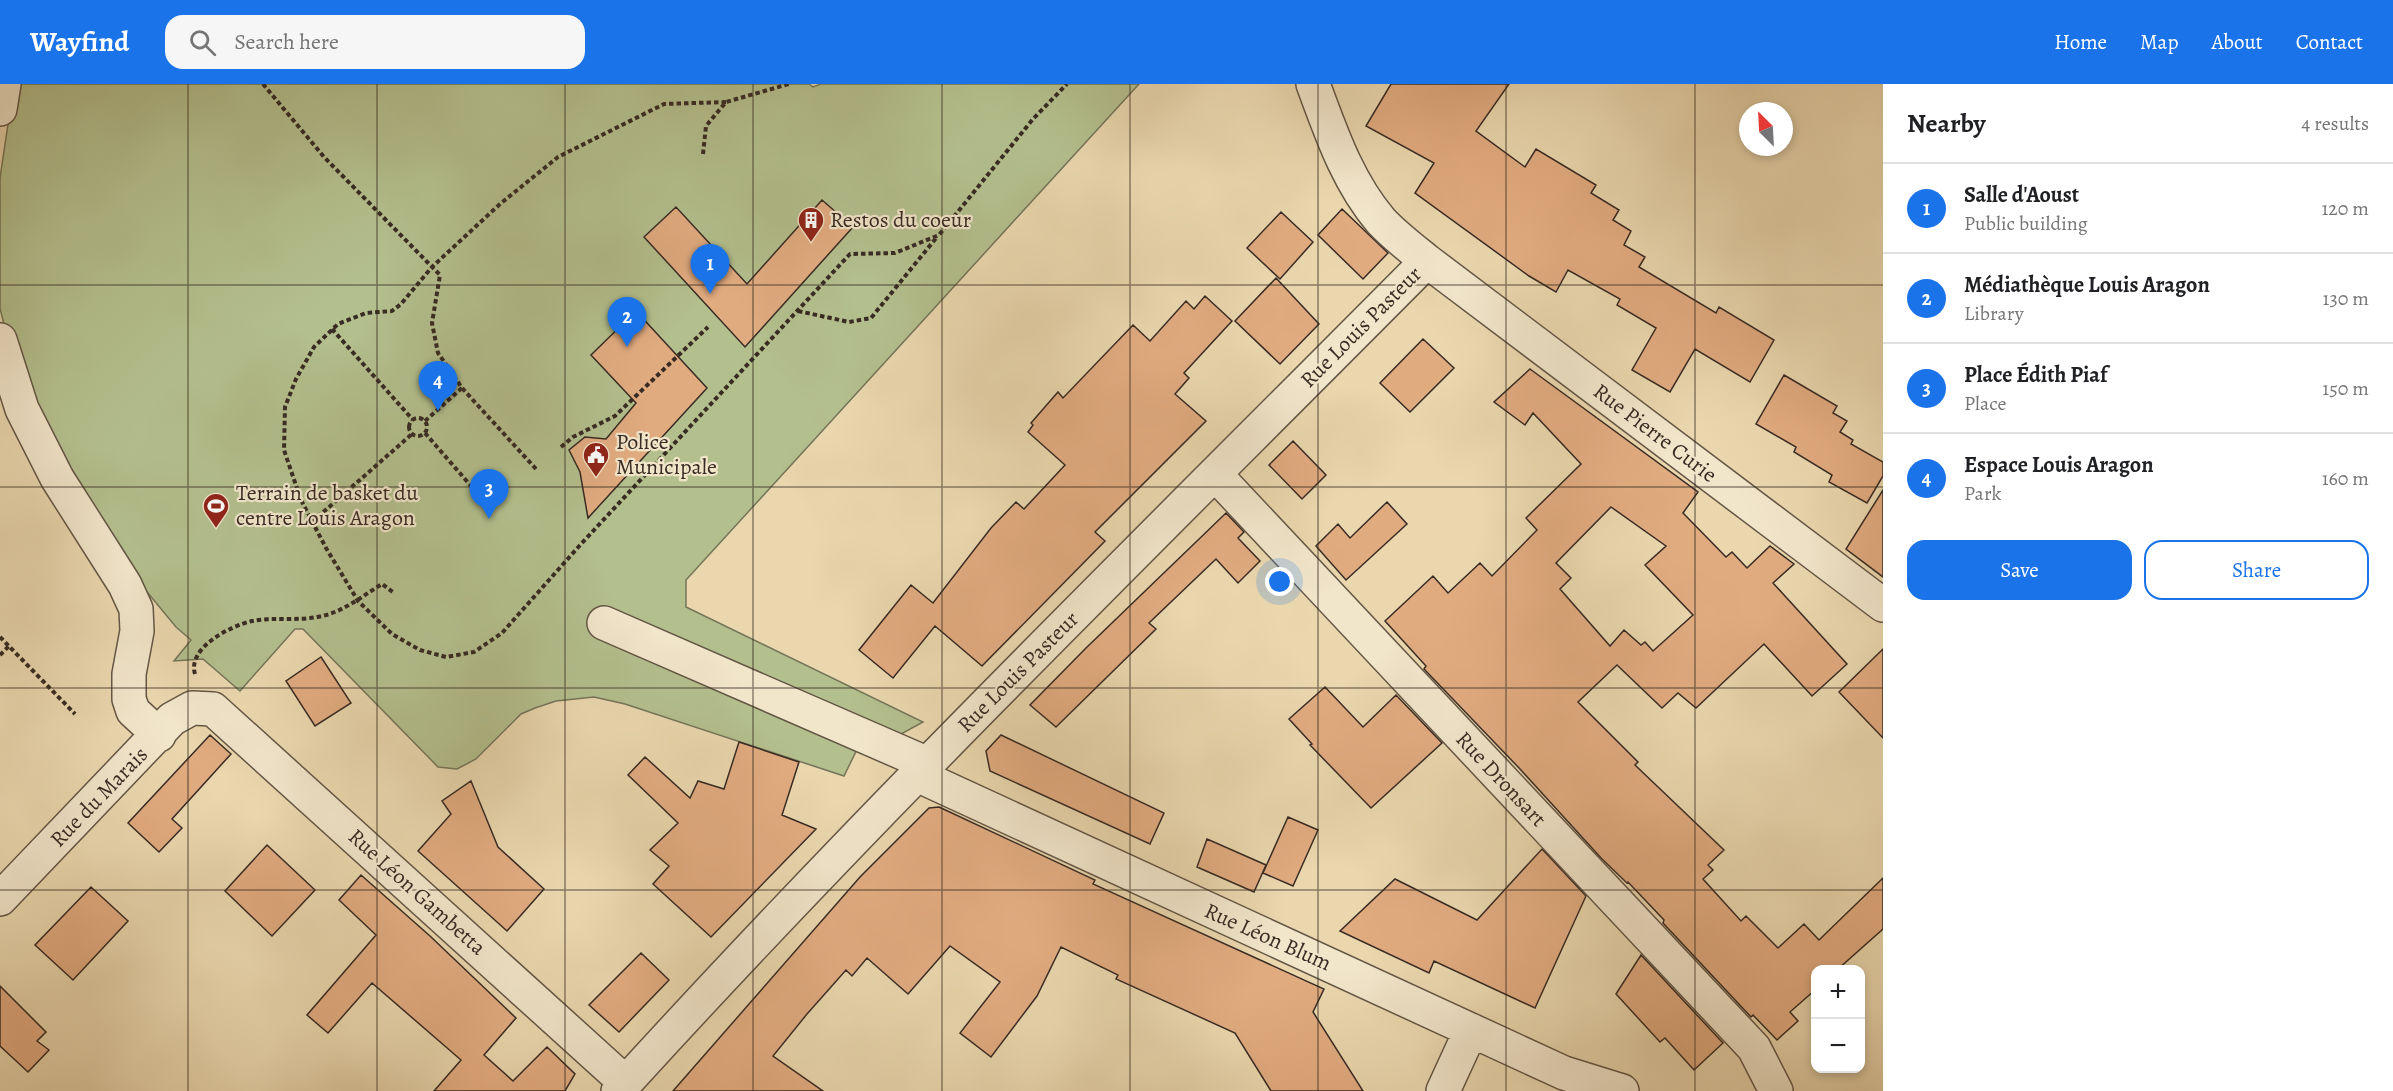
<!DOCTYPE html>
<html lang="en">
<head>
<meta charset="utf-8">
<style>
  body { margin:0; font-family:Alegreya,serif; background:#f6f6f6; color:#202124 }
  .controls { position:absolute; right:18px; bottom:18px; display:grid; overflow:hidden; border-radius:12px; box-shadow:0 3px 9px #0003 }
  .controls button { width:54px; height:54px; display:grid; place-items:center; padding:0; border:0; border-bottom:2px solid #e0e0e0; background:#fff; color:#202124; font:30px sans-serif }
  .compass { position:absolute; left:1739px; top:18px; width:54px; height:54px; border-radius:50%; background:#fff; box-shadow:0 3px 9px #0003; rotate:336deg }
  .you { position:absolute; left:1280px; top:498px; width:21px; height:21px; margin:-15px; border:4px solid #fff; border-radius:50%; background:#1a73e8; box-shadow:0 0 0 9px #1a73e833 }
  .badge { display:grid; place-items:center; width:39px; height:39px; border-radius:50%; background:#1a73e8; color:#fff; font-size:20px; font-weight:700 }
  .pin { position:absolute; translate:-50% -50px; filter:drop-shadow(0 2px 3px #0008) }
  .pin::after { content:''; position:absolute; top:32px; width:21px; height:18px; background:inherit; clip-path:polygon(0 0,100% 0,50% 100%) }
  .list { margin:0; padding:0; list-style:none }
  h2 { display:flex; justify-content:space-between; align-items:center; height:78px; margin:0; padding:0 24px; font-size:26px }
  h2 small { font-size:20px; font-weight:400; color:#757577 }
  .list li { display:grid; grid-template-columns:39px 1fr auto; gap:18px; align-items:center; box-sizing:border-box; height:90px; padding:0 24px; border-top:2px solid #e0e0e0 }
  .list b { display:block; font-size:22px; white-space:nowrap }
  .list p { margin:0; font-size:20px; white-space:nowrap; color:#757577 }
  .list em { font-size:20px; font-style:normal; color:#757577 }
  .actions { display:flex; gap:12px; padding:18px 24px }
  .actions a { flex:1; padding:14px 0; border:2px solid #1a73e8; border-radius:18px; text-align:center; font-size:21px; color:#1a73e8 }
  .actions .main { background:#1a73e8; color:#fff }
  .icon { flex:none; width:33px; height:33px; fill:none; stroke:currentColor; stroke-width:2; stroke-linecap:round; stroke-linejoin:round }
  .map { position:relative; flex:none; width:1883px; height:1007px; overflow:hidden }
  header { display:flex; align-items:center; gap:36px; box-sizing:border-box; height:84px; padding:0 30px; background:#1a73e8; color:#fff }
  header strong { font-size:28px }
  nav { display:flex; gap:33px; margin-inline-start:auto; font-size:21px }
  .search { width:420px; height:54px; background:#f6f6f6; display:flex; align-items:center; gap:15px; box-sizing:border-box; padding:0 21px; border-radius:18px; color:#757577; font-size:22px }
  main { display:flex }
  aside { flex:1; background:#fff }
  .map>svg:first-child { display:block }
  .green { fill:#b3bf8d; stroke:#757558; stroke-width:1.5 }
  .building { fill:#e1ab80; stroke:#372b23; stroke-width:1.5; fill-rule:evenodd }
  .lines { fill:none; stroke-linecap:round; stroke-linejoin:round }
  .minor-casing { stroke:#645646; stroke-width:36 }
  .path { stroke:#372b23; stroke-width:4; stroke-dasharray:4.5 3; stroke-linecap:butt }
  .minor { stroke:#f1e5ca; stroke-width:33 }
  .grid { fill:none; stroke:#372b23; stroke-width:1.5; stroke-opacity:0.55 }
  .labels { text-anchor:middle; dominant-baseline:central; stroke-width:4.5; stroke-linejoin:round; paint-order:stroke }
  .poi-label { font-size:22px; fill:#372b23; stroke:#f1e5ca; text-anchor:start }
  .street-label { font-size:22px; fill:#372b23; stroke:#f1e5ca }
</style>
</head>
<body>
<header>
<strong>Wayfind</strong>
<div class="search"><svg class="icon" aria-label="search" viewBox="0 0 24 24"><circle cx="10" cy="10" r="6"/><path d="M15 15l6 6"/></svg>Search here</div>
<nav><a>Home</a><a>Map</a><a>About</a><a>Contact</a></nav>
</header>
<main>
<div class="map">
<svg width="1883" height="1007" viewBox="0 0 1883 1007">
  <rect width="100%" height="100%" fill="#ead7ae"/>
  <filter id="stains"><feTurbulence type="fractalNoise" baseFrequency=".00333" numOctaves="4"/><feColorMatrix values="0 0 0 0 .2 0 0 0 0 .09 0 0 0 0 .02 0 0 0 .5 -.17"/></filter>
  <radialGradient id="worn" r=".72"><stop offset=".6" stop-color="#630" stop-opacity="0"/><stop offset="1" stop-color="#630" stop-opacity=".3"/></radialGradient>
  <!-- green -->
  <path class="green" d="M14 0H809L813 3 821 0H1139L686 496V523L923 638 894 654 868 643 844 692 625 620 594 613 556 617 535 624 521 630 476 675 457 685 438 683 303 545H295L240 607 203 575 174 577 191 556 176 543 124 480 91 433 13 278 0 224V94Z"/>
  <!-- building -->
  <path class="building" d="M1391 0H1509L1476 47 1525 83 1536 65 1596 101 1591 109 1619 126 1613 136 1631 147 1624 161 1645 173 1639 183 1716 229 1719 223 1774 256 1750 298 1695 265 1670 308 1632 286 1656 244 1617 221 1620 215 1568 186 1556 208 1529 192 1415 109 1434 79 1366 42Z
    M822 116 853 143 745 263 644 153 676 123 747 200Z
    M1342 125 1388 169 1363 195 1318 151Z
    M1281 128 1313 158 1280 195 1247 164Z
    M1276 194 1319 240 1280 280 1235 237Z
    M1205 212 1232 237 1184 289 1189 294 1175 310 1206 337 1095 448 1105 457 982 582 935 542 893 594 859 566 911 501 933 519 991 444 1016 418 1024 425 1065 381 1028 348 1033 341 1031 339 1058 308 1063 314 1133 241 1150 257 1186 217 1194 225Z
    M636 227 707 304 588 434 580 388 569 366 585 353 606 355 636 319 591 271Z
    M1423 255 1454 284 1410 328 1380 299Z
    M1530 285 1698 408 1683 429 1726 473 1732 468 1747 484 1770 462 1794 480 1773 499 1847 580 1812 612 1764 560 1696 624 1678 609 1662 624 1617 581 1578 618 1638 678 1635 681 1724 766 1708 781 1713 786 1703 795 1741 837 1746 832 1778 864 1804 840 1819 856 1883 794V845L1838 885H1815V906L1790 928 1798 937 1777 956 1753 931 1751 933 1663 839 1664 836 1628 798 1627 799 1602 775 1520 685 1424 585 1426 582 1385 537 1433 492 1448 509 1480 479 1492 492 1537 446 1526 434 1581 380 1533 329 1525 341 1494 318ZM1611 423 1666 462 1645 481 1693 531 1653 567 1645 558 1641 561 1624 546 1610 562 1560 505 1571 494 1556 479Z
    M1784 291 1837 322 1833 329 1847 337 1840 348 1853 356 1851 360 1883 378V392L1867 419 1829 398 1832 391 1794 368 1796 363 1756 340Z
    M1293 357 1326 391 1302 415 1269 381Z
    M1883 406V493L1846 465Z
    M1387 418 1407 440 1346 496 1316 462 1338 440 1350 454Z
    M1226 429 1244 448 1238 454 1260 477 1238 499 1216 475 1149 539 1156 545 1056 643 1030 621 1086 564Z
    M1883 565V654L1839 608Z
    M321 573 351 619 315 642 286 597Z
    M1325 603 1363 643 1396 611 1442 659 1371 724 1310 661 1312 660 1289 635Z
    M210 651 231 670 172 735 182 744 159 768 128 739Z
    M1001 651 1164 729 1150 760 990 687 986 667Z
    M739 658 799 678 782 731 816 745 711 853 653 800 669 782 650 766 678 739 628 691 645 673 690 714 698 697 724 705Z
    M471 697 498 763 544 805 507 847 418 767 451 730 442 717Z
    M939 723 1095 796 1093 800 1324 905 1313 928 1363 1007H1271L1235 949 1116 895 1118 891 1061 863 1037 912 991 973 960 949 1000 898 950 862 908 910 867 874 852 892 846 886 807 930 773 972 823 1007H673L860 793 929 724Z
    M1288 733 1318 746 1293 802 1263 789Z
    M1207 755 1266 781 1254 808 1197 783Z
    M267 761 315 806 272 852 225 807Z
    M1542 765 1586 812 1535 924 1434 877 1429 889 1340 847 1395 795 1477 836Z
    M361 791 430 852 516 934 484 971 513 997 547 963 575 990 565 1007H434L461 976 372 899 328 949 307 931 376 851 339 816Z
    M91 803 128 837 73 896 35 861Z
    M641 869 669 896 619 948 589 921Z
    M1641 871 1723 959 1694 986 1665 954 1660 958 1616 910Z
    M0 902 46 948 37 957 49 966 28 988 0 962Z"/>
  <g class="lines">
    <!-- minor casing -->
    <g class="minor-casing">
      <path id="minor" d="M1313 0C1331 48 1347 97 1381 137 1395 152 1411 164 1427 177L1883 521
        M0 25 4 0
        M0 256 22 325 57 394 125 501 136 525 137 547 129 590V615L133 627 159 651
        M1215 390 1754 964 1776 1007
        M604 539 928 680
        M917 691 1564 989 1622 1007
        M0 815 172 635 192 624 213 625 626 999
        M618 1007C878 721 1155 451 1427 177
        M1443 1007 1471 946"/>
    </g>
    <!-- path -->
    <path class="path" d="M263 0 324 73 440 191 432 239 438 269 462 304 536 385
      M726 18 664 20 558 73 500 120 432 183 401 220 392 227 366 229 338 240 314 263 296 295 285 323 284 366 301 416 326 464 358 517 392 550 420 566 446 573 474 568 502 549 581 460 850 170 895 169 939 151 1033 35 1067 0
      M703 70 706 42 726 18 789 0
      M798 227 849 238 871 234 937 153
      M332 245 413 336
      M409 343a9 9 0 1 1 18 0a9 9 0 1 1-18 0Z
      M425 337 462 304
      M425 349 491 425
      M561 363 573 353 615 332 708 243
      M312 438 412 350
      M0 553 75 630
      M0 571 9 562
      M195 590C187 564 230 542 252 537 273 533 296 537 317 533 342 529 361 513 382 500L394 509"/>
    <!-- minor -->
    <use href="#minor" class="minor"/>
  </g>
  <!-- grid -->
  <path class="grid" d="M188 0V1007M377 0V1007M565 0V1007M753 0V1007M942 0V1007M1130 0V1007M1318 0V1007M1506 0V1007M1695 0V1007M0 201H1883M0 403H1883M0 604H1883M0 806H1883"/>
  <!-- icons -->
  <defs>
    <g id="building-pin" transform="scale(1.35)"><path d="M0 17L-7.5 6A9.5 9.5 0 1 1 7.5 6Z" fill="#8f2418" stroke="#f1e5ca"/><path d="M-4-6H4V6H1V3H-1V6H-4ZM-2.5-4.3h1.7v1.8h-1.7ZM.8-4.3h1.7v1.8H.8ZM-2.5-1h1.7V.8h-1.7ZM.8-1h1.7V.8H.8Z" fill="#fff"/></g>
    <g id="civic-pin" transform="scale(1.35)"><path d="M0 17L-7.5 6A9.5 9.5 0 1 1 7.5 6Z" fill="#8f2418" stroke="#f1e5ca"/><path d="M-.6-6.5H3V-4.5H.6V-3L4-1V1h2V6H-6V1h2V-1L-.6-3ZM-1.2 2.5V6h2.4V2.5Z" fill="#fff"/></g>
    <g id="stadium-pin" transform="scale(1.35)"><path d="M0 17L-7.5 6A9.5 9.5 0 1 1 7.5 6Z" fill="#8f2418" stroke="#f1e5ca"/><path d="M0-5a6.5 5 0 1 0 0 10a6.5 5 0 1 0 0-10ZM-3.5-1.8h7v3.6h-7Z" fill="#fff"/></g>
  </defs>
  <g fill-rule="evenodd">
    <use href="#building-pin" x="811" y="136"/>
    <use href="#civic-pin" x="596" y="371"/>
    <use href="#stadium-pin" x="216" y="422"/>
  </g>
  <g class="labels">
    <!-- poi labels -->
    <g class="poi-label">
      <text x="830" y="136">Restos du coeur</text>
      <text x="616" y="358">Police<tspan x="616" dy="25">Municipale</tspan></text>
      <text x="236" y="409">Terrain de basket du<tspan x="236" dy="25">centre Louis Aragon</tspan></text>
    </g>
    <!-- street labels -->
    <g class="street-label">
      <text transform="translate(1361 243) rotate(-45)">Rue Louis Pasteur</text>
      <text transform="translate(1655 349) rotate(37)">Rue Pierre Curie</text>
      <text transform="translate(1018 588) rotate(-45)">Rue Louis Pasteur</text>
      <text transform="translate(1501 695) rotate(47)">Rue Dronsart</text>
      <text transform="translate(99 713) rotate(-46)">Rue du Marais</text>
      <text transform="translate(417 808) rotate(42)">Rue Léon Gambetta</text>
      <text transform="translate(1268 853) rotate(24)">Rue Léon Blum</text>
    </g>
  </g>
  <rect width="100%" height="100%" filter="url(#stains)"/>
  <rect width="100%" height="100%" fill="url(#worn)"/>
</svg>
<div class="controls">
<button>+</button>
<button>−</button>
</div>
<svg class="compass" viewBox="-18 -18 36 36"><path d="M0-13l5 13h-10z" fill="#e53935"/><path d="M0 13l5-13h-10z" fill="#757577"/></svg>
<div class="you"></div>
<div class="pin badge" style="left:710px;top:210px">1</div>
<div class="pin badge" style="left:627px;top:263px">2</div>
<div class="pin badge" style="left:489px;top:435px">3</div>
<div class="pin badge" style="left:438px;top:327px">4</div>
</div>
<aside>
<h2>Nearby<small>4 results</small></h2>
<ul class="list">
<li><span class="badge">1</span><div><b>Salle d'Aoust</b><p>Public building</p></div><em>120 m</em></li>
<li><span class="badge">2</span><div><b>Médiathèque Louis Aragon</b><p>Library</p></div><em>130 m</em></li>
<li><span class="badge">3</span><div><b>Place Édith Piaf</b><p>Place</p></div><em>150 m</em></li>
<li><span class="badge">4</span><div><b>Espace Louis Aragon</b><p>Park</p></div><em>160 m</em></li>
</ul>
<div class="actions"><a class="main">Save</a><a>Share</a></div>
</aside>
</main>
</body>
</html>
